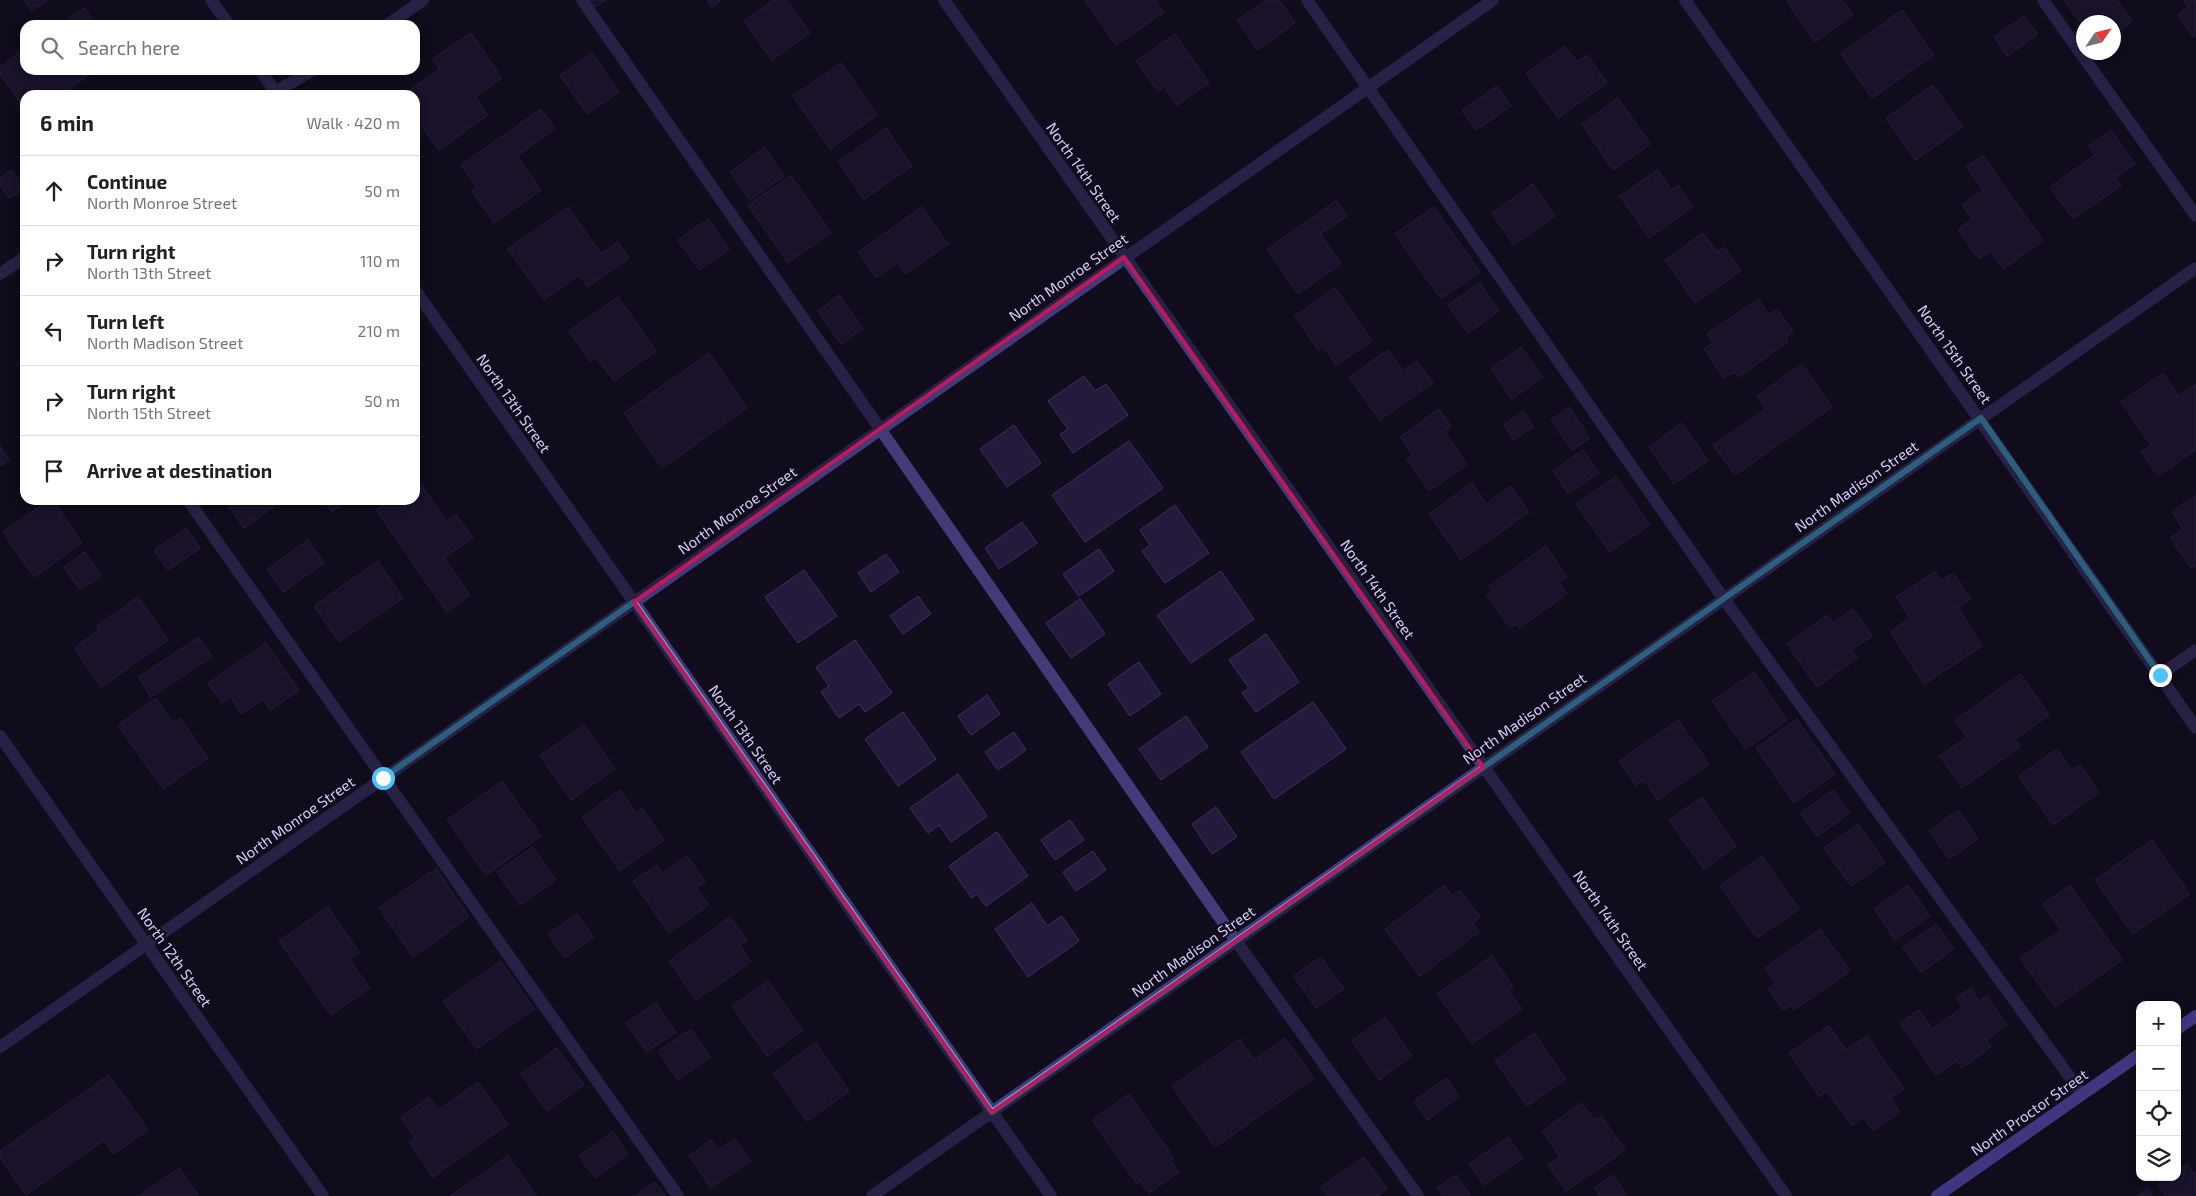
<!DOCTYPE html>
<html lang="en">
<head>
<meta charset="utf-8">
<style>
  body { margin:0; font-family:"Exo 2",sans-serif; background:#f2f2f2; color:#202124 }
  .controls { position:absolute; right:15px; bottom:15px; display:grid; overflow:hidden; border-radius:10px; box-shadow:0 2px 8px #0003 }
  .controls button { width:45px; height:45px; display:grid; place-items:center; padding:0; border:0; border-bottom:1px solid #e0e0e0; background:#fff; color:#202124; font:25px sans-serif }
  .compass { position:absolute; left:2076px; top:15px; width:45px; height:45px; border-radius:50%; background:#fff; box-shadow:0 2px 8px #0003; rotate:55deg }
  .stop { position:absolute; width:15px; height:15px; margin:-11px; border:4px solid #4fc3f7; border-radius:50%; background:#fff }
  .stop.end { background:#4fc3f7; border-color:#fff; box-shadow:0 1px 5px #0008 }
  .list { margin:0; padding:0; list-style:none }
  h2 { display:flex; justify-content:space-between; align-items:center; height:65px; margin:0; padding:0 20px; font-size:21px }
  h2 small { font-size:16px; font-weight:400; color:#757577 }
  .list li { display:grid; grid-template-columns:32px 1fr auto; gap:15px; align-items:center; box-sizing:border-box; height:70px; padding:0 20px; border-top:1px solid #e0e0e0 }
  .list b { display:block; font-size:19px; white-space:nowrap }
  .list p { margin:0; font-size:16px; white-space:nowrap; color:#757577 }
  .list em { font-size:16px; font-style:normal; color:#757577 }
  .icon { flex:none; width:28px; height:28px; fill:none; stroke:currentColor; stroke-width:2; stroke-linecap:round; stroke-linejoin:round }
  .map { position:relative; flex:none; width:2196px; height:1196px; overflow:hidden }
  .search { position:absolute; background:#fff; box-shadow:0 2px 8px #0003; left:20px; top:20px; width:400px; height:55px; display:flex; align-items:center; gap:12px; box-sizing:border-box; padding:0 18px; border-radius:15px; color:#757577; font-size:19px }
  .panel { position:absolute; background:#fff; box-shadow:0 2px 8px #0003; left:20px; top:90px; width:400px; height:415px; border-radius:15px }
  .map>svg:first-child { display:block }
  .building { fill:#241a3c; stroke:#3d2e66 }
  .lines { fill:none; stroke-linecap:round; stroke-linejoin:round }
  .lane { stroke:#423b78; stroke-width:12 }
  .street { stroke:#423b78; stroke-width:12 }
  .secondary { stroke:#7769f5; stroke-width:12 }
  .route { stroke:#4fc3f7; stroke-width:6 }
  .marked { fill:none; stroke:#c2185b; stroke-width:4; stroke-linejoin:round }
  .labels { text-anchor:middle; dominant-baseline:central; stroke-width:4; stroke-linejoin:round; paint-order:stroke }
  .street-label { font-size:15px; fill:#d5ccfc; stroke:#110d1c }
</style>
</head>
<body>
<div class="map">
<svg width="2196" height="1196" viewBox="0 0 2196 1196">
  <rect width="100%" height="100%" fill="#110d1c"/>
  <!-- building -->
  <path class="building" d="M24 0H47L32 11Z
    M587 0H606L593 9Z
    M707 0H721L712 7Z
    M773 0H787L810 33 772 60 744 21Z
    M1087 0H1155L1164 12 1116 45 1085 1Z
    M1266 0H1279L1295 23 1258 50 1237 20Z
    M1786 0H1842L1853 15 1815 42Z
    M2064 0H2117L2132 21 2114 35V22H2084V28Z
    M2183 0H2196V34L2193 37 2178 15 2188 7Z
    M84 8 96 25H60Z
    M1902 10 1934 55 1872 98 1841 53Z
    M2024 16 2038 34 2007 56 1994 37Z
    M471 33 502 78 475 97 488 115 439 150 415 116V95H403L440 69 433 59Z
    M1175 34 1209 83 1177 105 1164 87 1158 91 1136 61Z
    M1565 46 1577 62 1587 55 1607 83 1558 118 1526 73Z
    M25 49V70H96L70 88 74 95H25V109L0 74V67Z
    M592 53 619 92 587 114 560 75Z
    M841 63 877 115 830 149 793 96Z
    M1933 85 1963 127 1915 160 1886 118Z
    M1497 86 1511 106 1476 130 1462 110Z
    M1618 98 1650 144 1613 170 1582 124Z
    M541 109 555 129 517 156 541 190 494 223 472 191 477 187 461 165Z
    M886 128 912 166 864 199 838 162Z
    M2111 130 2135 164 2115 178 2121 186 2073 219 2050 187 2095 155 2089 146Z
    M765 147 784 176 750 200 730 172Z
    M1983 156 2043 241 2003 269 1990 251 1979 259 1958 230 1972 219 1962 205 1983 190 1966 167Z
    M11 170 24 188 9 198 0 185V178Z
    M1658 170 1671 190 1678 185 1693 207 1649 238 1620 196Z
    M791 176 831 233 788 263 748 205Z
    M1533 184 1555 216 1514 245 1492 213Z
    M1336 201 1347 216 1320 234 1341 264 1298 294 1267 249Z
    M568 207 601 254 618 242 629 258 588 287 579 275 544 300 508 249Z
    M922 207 948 244 905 274 897 263 876 278 858 252Z
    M1434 207 1480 272 1441 299 1395 234Z
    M708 219 729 249 699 270 678 240Z
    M1703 233 1717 252 1724 247 1741 271 1695 303 1665 260Z
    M1480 283 1499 311 1468 333 1448 305Z
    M1335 288 1372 341 1336 365 1323 346 1318 350 1295 316Z
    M839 295 863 329 841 344 818 311Z
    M618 297 656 351 614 381 596 357 590 361 569 331Z
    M1758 299 1769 315 1777 309 1793 331 1785 337 1788 342 1738 377 1734 372 1724 378 1704 349 1713 343 1707 334Z
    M1521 347 1543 377 1512 399 1491 368Z
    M1388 350 1403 371 1417 361 1433 383 1380 420 1349 377Z
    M709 353 747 408 662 468 624 413Z
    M1802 364 1832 407 1735 475 1713 445 1766 409 1757 396Z
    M2163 373 2178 396 2196 384V449L2158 476 2141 452 2151 445 2121 402Z
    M1084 376 1095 391 1106 384 1128 415 1073 453 1060 434 1068 429 1048 401Z
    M1569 407 1590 438 1572 450 1551 420Z
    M1439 409 1451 426 1444 431 1467 465 1429 491 1407 459 1413 455 1400 437Z
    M1523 411 1533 427 1514 440 1504 425Z
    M1682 423 1708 460 1674 484 1649 447Z
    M1014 425 1041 463 1007 487 980 449Z
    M1129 441 1163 488 1085 542 1052 495Z
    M0 446 9 460 0 466Z
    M1583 450 1599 473 1568 494 1553 471Z
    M1616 476 1650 525 1610 552 1576 504Z
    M418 481 447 521 456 515 473 538 444 558 470 595 447 612 376 510 391 500H415V483Z
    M1472 483 1486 504 1511 486 1529 512 1461 560 1429 514Z
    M2196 495V565L2191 568 2170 538 2183 529 2172 512Z
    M49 500H53L82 543 34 577 3 532Z
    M225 500H279L280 502 244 528Z
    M324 500H349L332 512Z
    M1175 505 1209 553 1165 583 1142 551 1150 545 1140 530Z
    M1022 522 1037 543 999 569 985 548Z
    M186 528 200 548 168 570 154 550Z
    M308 540 324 563 283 592 267 569Z
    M1546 546 1567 577 1559 582 1567 594 1519 628 1516 624 1510 628 1487 595 1493 591 1489 586Z
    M1099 549 1114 571 1079 596 1063 574Z
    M85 552 101 576 80 590 64 567Z
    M886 554 899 572 871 592 858 573Z
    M378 561 403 598 339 642 314 606Z
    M804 570 837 616 798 643 765 597Z
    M1221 571 1254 619 1191 663 1157 615Z
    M1935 572 1940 581 1953 573 1971 599 1958 608 1982 646 1924 684 1890 632 1910 618 1896 597Z
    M918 596 931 614 903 634 890 616Z
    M138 597 168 640 101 687 74 648 99 630 97 626Z
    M1080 599 1105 634 1071 658 1046 623Z
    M1853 609 1872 636 1851 650 1857 658 1817 687 1787 644 1827 615 1833 623Z
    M1266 634 1299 682 1256 712 1242 693 1249 688 1229 660Z
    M199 637 212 657 151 697 138 677Z
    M855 640 892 693 865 712 859 704 839 718 821 692 829 686 816 667Z
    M266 643 299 690 270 710 263 699 242 714 231 697 222 703 208 683Z
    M1139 662 1161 694 1130 716 1108 684Z
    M1754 672 1787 720 1746 749 1712 701Z
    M2021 674 2049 715 2015 739 2020 747 1962 788 1940 756 1967 737 1955 720Z
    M987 695 1000 714 971 735 958 716Z
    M156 698 173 723 180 718 208 758 163 789 118 725Z
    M1313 702 1346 749 1274 799 1241 752Z
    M903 712 936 759 898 786 865 739Z
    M1186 716 1208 747 1161 780 1139 749Z
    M1797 719 1835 774 1794 803 1756 748Z
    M1678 720 1709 764 1658 800 1644 780 1636 785 1619 761Z
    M584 725 615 769 571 800 540 756Z
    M1014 732 1026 750 998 770 985 752Z
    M2057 749 2072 770 2080 765 2099 793 2053 825 2019 776Z
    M958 774 987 816 951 842 939 825 928 833 910 808Z
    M502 781 541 836 486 875 447 820Z
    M620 790 636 813 642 808 664 840 620 871 582 817Z
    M1833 790 1850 813 1817 836 1801 813Z
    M1702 797 1736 846 1704 869 1669 820Z
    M1216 807 1237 837 1212 854 1192 824Z
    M1958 810 1978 839 1949 859 1929 831Z
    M1070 820 1084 840 1055 860 1041 840Z
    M1858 824 1885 862 1851 886 1824 848Z
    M997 832 1028 876 986 906 977 894 972 898 949 866Z
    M2152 840 2190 894 2133 934 2095 880Z
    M533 847 556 880 520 905 497 872Z
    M1093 851 1106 870 1076 891 1063 872Z
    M687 856 705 882 696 887 709 905 669 933 633 881 657 865 663 873Z
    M1762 856 1799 909 1757 938 1720 886Z
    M436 868 469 917 413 957 379 908Z
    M1444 885 1452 896 1460 890 1480 917 1473 923 1479 932 1420 976 1385 929Z
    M1908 885 1930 916 1895 940 1874 909Z
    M2070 885 2122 960 2055 1007 2020 958 2061 930 2043 904Z
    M1032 903 1047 926 1062 916 1079 941 1028 977 995 929Z
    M328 907 359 952 349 959 370 988 331 1015 279 941Z
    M577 914 594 937 565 958 548 934Z
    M730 917 747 941 740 946 751 962 696 1000 669 961Z
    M1936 924 1954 949 1921 972 1903 947Z
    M1820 929 1850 971 1794 1010 1791 1005 1783 1010 1768 989 1775 983 1765 968Z
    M1492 956 1513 987 1508 990 1522 1009 1472 1044 1437 994Z
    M1321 957 1344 989 1316 1008 1294 976Z
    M501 961 534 1009 477 1049 443 1001Z
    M768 981 803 1030 767 1056 732 1006Z
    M1971 988 1979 1001 1987 996 2007 1025 1986 1040 1991 1047 1962 1068 1957 1061 1936 1075 1900 1023 1919 1010 1932 1029 1963 1007 1956 998Z
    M656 1003 676 1032 647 1052 626 1023Z
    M1385 1017 1412 1056 1379 1080 1352 1041Z
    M1829 1026 1846 1050 1867 1036 1904 1089 1891 1098 1900 1112 1873 1131 1863 1117 1852 1126 1827 1091 1820 1097 1789 1053Z
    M691 1029 710 1057 678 1080 658 1051Z
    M1534 1033 1566 1079 1527 1106 1495 1061Z
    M1285 1038 1314 1078 1215 1147 1172 1086 1240 1039 1254 1060Z
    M816 1043 849 1091 807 1121 773 1073Z
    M557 1048 584 1085 547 1111 521 1074Z
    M109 1075 148 1130 114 1154 104 1140 26 1195 0 1158V1151Z
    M1446 1078 1459 1097 1427 1120 1414 1101Z
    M478 1082 508 1124 433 1177 409 1142 415 1138 401 1117 429 1097 438 1110Z
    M1129 1094 1174 1158 1170 1160 1179 1172 1149 1193 1140 1181 1137 1184 1092 1120Z
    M1582 1103 1594 1120 1601 1116 1625 1150 1566 1191 1548 1165 1560 1157 1542 1131Z
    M613 1132 628 1154 595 1178 579 1156Z
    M1508 1137 1523 1158 1484 1185 1469 1164Z
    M735 1139 751 1161 711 1188 689 1156 711 1140 718 1150Z
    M508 1156 536 1196H450Z
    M1364 1157 1387 1189 1377 1196H1328L1321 1187Z
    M2187 1164 2194 1174 2196 1172V1196H2166L2158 1184 2168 1177H2177V1171Z
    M179 1168 199 1196H139Z
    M1456 1175 1471 1196H1443L1437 1188Z
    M1613 1175 1627 1196H1600L1594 1188Z
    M655 1182 665 1196H635Z
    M2148 1188 2153 1196H2137Z"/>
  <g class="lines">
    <!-- lane -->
    <path class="lane" d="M582 0 1236 941 1418 1196
      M1307 0 1724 599 2082 1094
      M2043 0 2196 216
      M188 500 678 1196
      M2160 675 2196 650"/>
    <!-- street -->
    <path class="street" d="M211 0 229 25
      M944 0 1786 1196
      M1685 0 2196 728
      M387 25 423 0
      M260 70 278 95
      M270 95 313 70
      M0 274 25 257
      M415 290 1051 1196
      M0 736 323 1196
      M0 1047 1493 0
      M872 1196 2196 268"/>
    <!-- secondary -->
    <path class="secondary" d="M2177 1029 2196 1016
      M1937 1196 2140 1054"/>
  </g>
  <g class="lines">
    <!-- route -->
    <path class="route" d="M383 778 634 602 992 1112 1981 418 2160 675"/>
  </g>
  <!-- marked area -->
  <path d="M0 0H2196V1196H0ZM1124 257 1483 767 992 1112 634 602Z" fill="#110d1c" fill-opacity=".55" fill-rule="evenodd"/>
  <path class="marked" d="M1124 257 1483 767 992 1112 634 602Z"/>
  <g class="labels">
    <!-- street labels -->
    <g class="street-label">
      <text transform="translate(1084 172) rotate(55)">North 14th Street</text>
      <text transform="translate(1068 277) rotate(-35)">North Monroe Street</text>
      <text transform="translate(1955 354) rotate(55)">North 15th Street</text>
      <text transform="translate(514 403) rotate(55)">North 13th Street</text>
      <text transform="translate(1856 486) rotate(-35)">North Madison Street</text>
      <text transform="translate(737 510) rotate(-35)">North Monroe Street</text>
      <text transform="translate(1378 589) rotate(55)">North 14th Street</text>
      <text transform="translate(1524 718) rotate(-35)">North Madison Street</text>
      <text transform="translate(746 734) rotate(55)">North 13th Street</text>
      <text transform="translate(295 820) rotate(-35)">North Monroe Street</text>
      <text transform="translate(1611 920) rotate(55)">North 14th Street</text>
      <text transform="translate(1193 951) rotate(-35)">North Madison Street</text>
      <text transform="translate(175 957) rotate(55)">North 12th Street</text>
      <text transform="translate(2029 1112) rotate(-35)">North Proctor Street</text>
    </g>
  </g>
</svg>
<div class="controls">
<button>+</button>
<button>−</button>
<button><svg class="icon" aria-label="locate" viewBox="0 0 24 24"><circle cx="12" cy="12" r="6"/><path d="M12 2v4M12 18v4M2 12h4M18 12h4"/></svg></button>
<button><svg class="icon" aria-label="layers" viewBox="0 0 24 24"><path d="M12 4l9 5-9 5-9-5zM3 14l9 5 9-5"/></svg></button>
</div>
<svg class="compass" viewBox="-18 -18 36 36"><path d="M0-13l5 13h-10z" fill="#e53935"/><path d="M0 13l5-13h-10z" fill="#757577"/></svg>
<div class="stop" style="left:383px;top:778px"></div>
<div class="stop end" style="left:2160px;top:675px"></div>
<div class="search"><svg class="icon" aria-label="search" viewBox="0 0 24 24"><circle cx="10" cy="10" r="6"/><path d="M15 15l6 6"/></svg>Search here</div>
<section class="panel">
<h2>6 min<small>Walk · 420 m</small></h2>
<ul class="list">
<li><svg class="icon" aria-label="ahead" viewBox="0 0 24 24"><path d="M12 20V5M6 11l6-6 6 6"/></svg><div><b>Continue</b><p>North Monroe Street</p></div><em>50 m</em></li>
<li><svg class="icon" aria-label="right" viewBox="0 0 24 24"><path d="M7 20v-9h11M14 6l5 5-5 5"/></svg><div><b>Turn right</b><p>North 13th Street</p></div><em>110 m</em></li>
<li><svg class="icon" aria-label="left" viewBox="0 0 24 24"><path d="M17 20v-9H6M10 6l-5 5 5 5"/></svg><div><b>Turn left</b><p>North Madison Street</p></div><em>210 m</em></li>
<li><svg class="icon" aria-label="right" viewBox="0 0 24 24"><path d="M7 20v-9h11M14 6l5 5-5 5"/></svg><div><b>Turn right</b><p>North 15th Street</p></div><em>50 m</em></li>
<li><svg class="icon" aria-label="arrive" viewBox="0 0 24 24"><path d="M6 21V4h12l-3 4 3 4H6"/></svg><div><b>Arrive at destination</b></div></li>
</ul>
</section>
</div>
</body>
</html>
